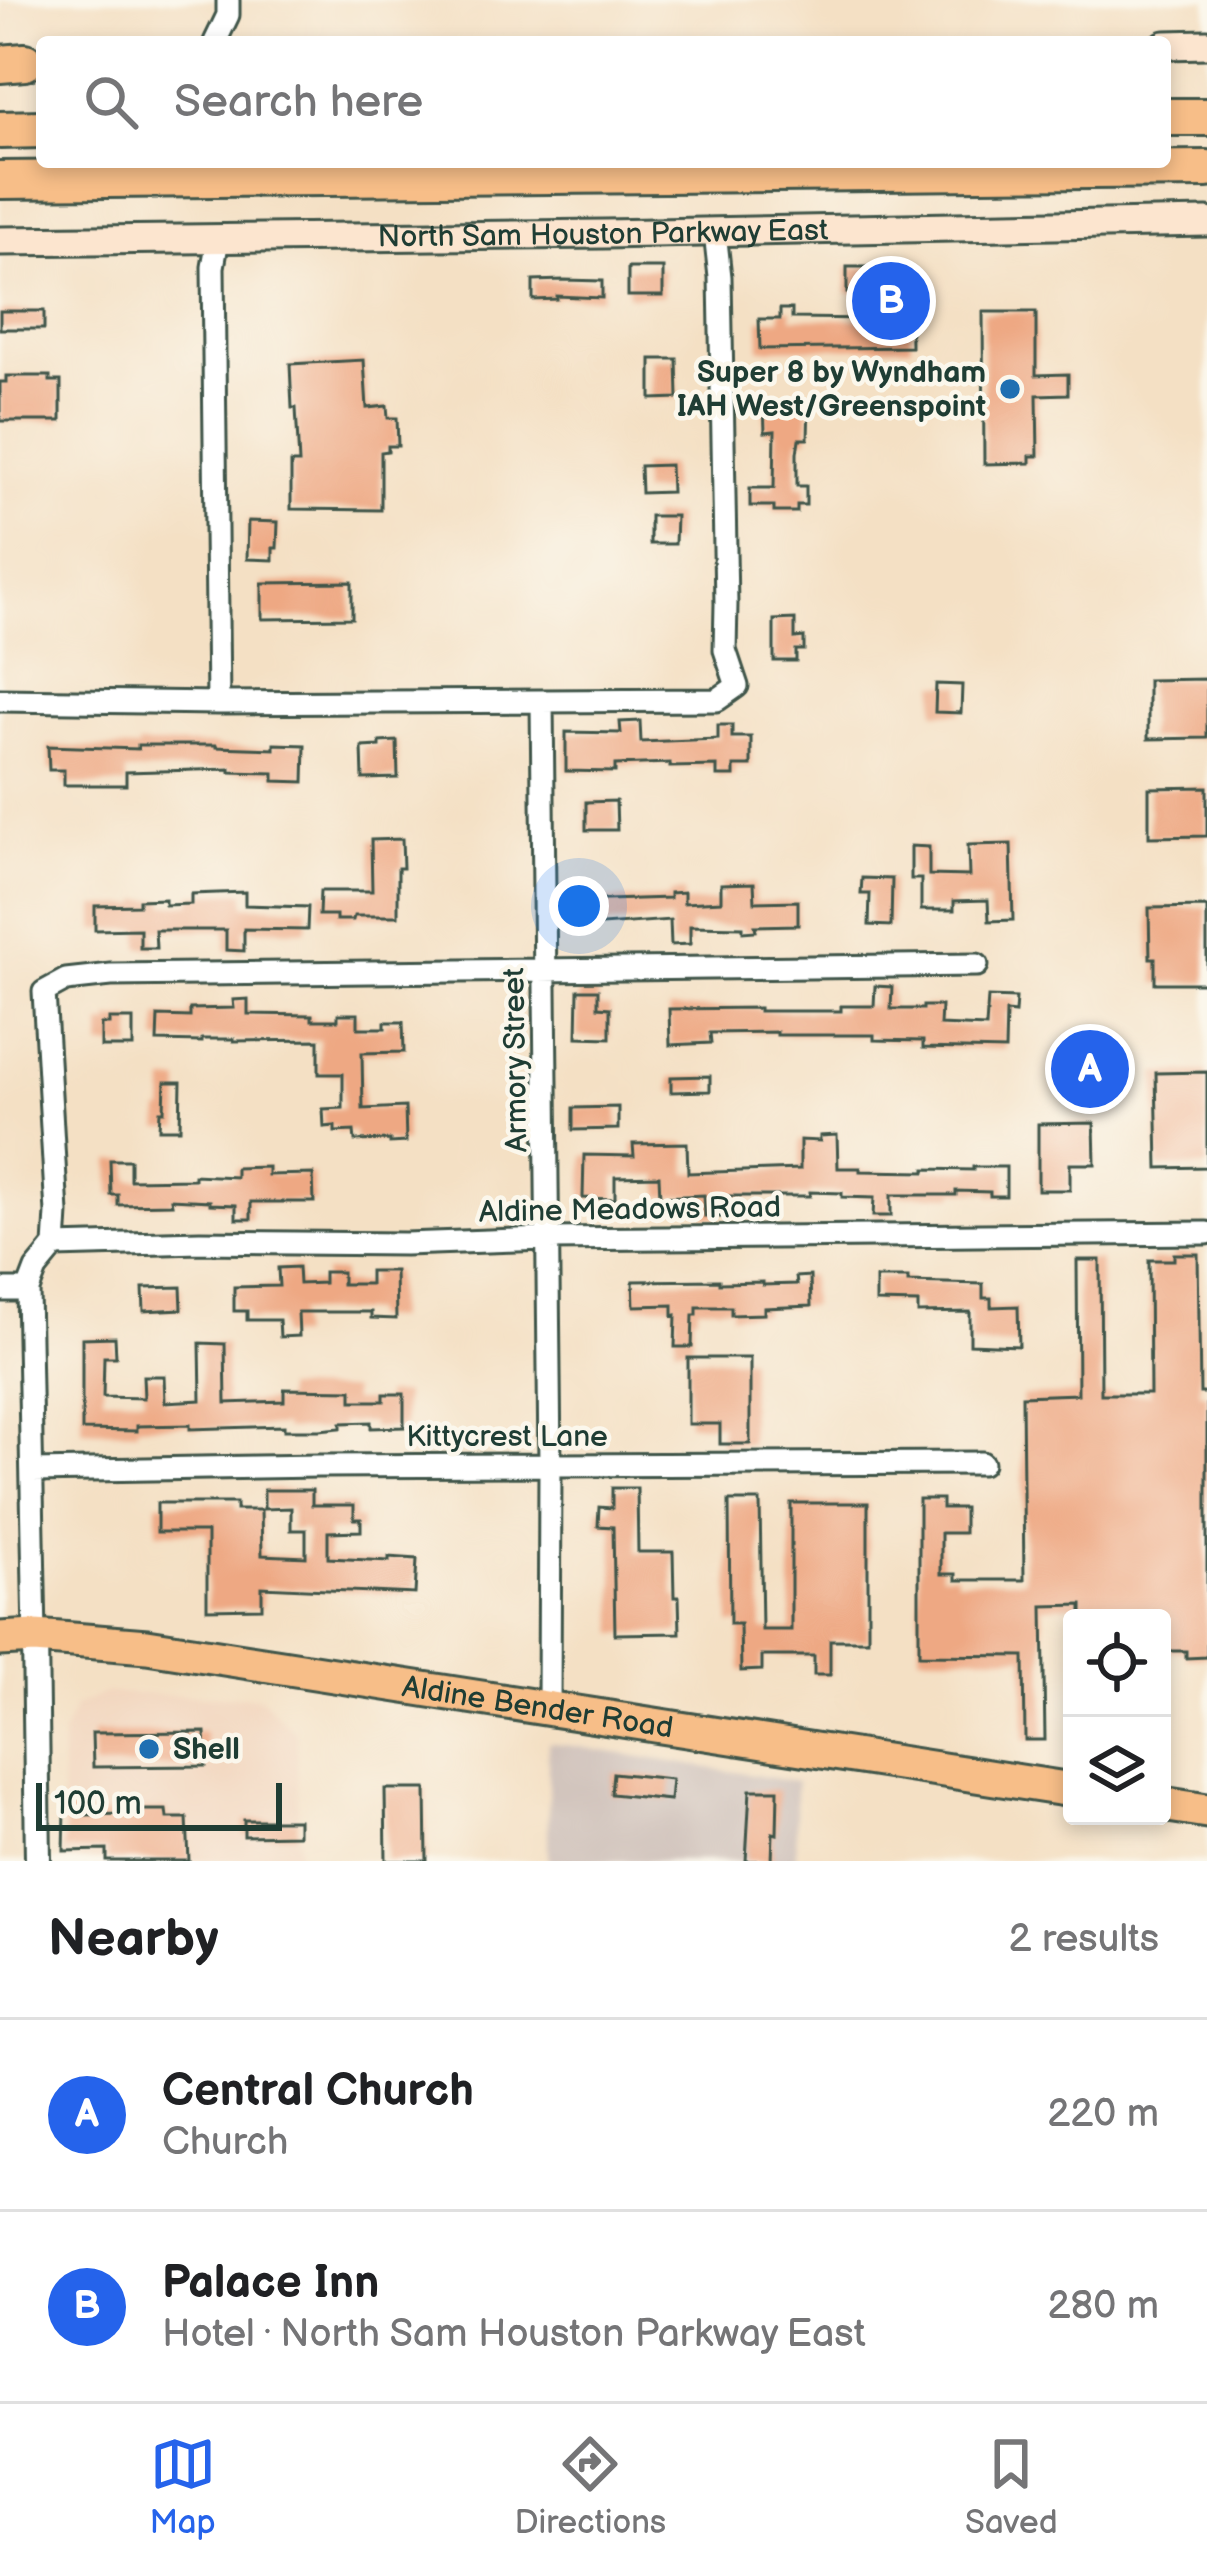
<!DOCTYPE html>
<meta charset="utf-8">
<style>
:root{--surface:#fff;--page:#f6f6f6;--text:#202124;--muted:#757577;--line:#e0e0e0;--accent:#2563eb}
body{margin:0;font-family:"Balsamiq Sans",sans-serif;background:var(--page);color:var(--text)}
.controls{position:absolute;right:36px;bottom:36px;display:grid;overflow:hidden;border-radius:12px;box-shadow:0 6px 18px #0003}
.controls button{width:108px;height:108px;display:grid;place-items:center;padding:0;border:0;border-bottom:3px solid var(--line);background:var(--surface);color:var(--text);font:60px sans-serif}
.scale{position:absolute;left:36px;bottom:30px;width:246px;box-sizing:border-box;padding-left:12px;border:6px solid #1f3d34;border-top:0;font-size:33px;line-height:42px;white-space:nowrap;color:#1f3d34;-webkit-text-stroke:9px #fbf7ec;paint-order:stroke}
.you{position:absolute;left:579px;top:906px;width:42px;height:42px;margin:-30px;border:9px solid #fff;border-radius:50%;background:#1a73e8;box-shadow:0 0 0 18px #1a73e833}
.badge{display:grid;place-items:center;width:78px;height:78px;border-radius:50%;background:var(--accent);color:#fff;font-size:39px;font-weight:700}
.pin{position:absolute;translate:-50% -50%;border:6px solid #fff;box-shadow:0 3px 12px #0006}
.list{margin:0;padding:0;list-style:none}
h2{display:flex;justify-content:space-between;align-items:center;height:156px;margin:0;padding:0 48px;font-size:51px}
h2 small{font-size:39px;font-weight:400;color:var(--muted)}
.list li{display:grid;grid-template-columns:78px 1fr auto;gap:36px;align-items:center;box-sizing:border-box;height:192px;padding:0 48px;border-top:3px solid var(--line)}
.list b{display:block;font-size:45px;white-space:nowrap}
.list p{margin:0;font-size:39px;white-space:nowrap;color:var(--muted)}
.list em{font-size:39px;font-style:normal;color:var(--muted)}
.icon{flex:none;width:66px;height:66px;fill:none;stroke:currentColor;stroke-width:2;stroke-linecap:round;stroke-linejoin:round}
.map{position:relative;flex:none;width:1207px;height:1861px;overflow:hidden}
.search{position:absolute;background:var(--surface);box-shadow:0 6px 18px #0003;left:36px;right:36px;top:36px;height:132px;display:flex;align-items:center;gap:30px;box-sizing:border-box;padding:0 42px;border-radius:12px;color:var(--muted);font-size:45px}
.sheet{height:540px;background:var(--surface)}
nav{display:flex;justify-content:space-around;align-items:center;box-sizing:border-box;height:168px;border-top:3px solid var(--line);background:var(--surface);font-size:33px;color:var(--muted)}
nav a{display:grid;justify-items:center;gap:6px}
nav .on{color:var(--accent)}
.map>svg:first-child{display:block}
.built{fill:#f2d5bd}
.industrial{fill:#cfc1ba}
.building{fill:#eea883}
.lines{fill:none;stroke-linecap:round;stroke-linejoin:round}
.minor-casing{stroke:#3f554a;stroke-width:27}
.tertiary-casing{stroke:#3f554a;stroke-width:30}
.secondary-casing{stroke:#3f554a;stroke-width:33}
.primary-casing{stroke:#3f554a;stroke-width:39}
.motorway-casing{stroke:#3f554a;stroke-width:42}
.minor{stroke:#fff;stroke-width:21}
.tertiary{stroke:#fff;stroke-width:24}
.secondary{stroke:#fce5cf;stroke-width:27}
.primary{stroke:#f7be88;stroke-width:33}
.motorway{stroke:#f7be88;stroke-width:36}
.poi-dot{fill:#1f6fb2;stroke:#fbf7ec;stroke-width:4.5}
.labels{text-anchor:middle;stroke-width:9;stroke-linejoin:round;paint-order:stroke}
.street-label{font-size:30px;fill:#1f3d34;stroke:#fbf7ec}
.poi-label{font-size:30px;font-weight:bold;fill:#1f3d34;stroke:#fbf7ec;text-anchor:end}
</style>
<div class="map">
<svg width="1207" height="1861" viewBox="0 0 1207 1861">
<rect width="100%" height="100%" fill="#fbf7ec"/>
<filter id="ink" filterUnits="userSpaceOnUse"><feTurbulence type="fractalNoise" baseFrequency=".00833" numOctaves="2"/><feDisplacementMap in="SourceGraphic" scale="24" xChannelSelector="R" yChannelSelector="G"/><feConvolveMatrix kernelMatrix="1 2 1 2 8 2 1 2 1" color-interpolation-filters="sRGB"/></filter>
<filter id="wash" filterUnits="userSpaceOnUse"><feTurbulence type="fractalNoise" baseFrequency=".004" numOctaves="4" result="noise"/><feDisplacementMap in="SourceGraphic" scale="48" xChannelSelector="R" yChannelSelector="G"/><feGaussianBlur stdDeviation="2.7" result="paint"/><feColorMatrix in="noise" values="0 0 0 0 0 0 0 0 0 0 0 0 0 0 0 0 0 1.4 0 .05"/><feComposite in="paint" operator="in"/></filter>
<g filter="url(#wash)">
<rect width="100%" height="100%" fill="#f4e0c4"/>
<!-- built -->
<path class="built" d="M 104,1693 L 260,1697 L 297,1734 L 299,1861 L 61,1861 L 62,1735 L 75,1707 Z"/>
<!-- industrial -->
<path class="industrial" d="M 548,1742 L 796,1782 L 796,1861 L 548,1861 Z"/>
<g id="blocks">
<!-- building -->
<path class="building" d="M 847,267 L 910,267 L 911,347 L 760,349 L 759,319 L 780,319 L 780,309 L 792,309 L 792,318 L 873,319 L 872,293 L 847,293 Z
M 628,268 L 663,268 L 663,296 L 628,296 Z
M 564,280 L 602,281 L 602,298 L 557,296 L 557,299 L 533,300 L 533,281 Z
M 0,311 L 44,311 L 44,329 L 0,329 Z
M 983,312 L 1036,312 L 1036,375 L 1068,374 L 1068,394 L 1037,395 L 1038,456 L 1030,456 L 1030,463 L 984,464 Z
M 651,359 L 677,359 L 678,398 L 651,399 Z
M 364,360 L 367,408 L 387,406 L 388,418 L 397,418 L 398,446 L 388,446 L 388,451 L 381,452 L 381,510 L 291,509 L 291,463 L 299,463 L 296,408 L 292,408 L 290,364 Z
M 6,376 L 50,376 L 50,381 L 61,381 L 61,421 L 0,421 L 0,382 L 6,382 Z
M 775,402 L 809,402 L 808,439 L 799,439 L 797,453 L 797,486 L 806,486 L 806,505 L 797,505 L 797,512 L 774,512 L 774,506 L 750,506 L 750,488 L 774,488 L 775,431 L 765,432 L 764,403 Z
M 670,465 L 671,492 L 641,493 L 640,466 Z
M 650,516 L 676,516 L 675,544 L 650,544 Z
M 248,521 L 278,522 L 277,548 L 273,548 L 273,560 L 247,559 Z
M 352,582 L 352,618 L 262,619 L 262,583 Z
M 795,619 L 795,638 L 804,637 L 804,650 L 796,650 L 796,661 L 774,661 L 774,620 Z
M 1207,679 L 1207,738 L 1148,739 L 1148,680 Z
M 936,684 L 962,685 L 961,713 L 935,712 Z
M 640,721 L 641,742 L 718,739 L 718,725 L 732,725 L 732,737 L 751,737 L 751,766 L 734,766 L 734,776 L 717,776 L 717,766 L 670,767 L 670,763 L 615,765 L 615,772 L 566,771 L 566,732 L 621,733 L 620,722 Z
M 397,741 L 398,778 L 363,779 L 362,747 L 380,746 L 380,742 Z
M 274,744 L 305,745 L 304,782 L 274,781 L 274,773 L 230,772 L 230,769 L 126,772 L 126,785 L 64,785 L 64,770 L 49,770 L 48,746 L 138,749 L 138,745 L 216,745 L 216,747 L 274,749 Z
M 1207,787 L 1207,836 L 1149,837 L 1149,788 Z
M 616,801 L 617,830 L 586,830 L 586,802 Z
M 402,839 L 403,868 L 398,868 L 398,916 L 354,916 L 353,920 L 336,920 L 336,915 L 319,915 L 320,891 L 372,891 L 371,840 Z
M 1011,844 L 1013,920 L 989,921 L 988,900 L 954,901 L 954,910 L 921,910 L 921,879 L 911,879 L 911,846 L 929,847 L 929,875 L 969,876 L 968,845 Z
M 862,878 L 892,879 L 891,926 L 869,925 L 870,894 L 861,894 Z
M 754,883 L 755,902 L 798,901 L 798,925 L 755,926 L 756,931 L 743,932 L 743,927 L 690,926 L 690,944 L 671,945 L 670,920 L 575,927 L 575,901 L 670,898 L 670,893 L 684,892 L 684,903 L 721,901 L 721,884 Z
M 245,892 L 245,905 L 308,907 L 307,930 L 244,929 L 244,951 L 226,950 L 226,930 L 155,930 L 156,948 L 140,948 L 140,929 L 95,930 L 95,906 L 139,905 L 139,900 L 165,899 L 165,905 L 191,904 L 191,894 Z
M 1207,907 L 1207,983 L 1155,983 L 1155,958 L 1150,958 L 1149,908 Z
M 875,986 L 892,987 L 891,1009 L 923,1009 L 923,1006 L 941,1006 L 940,1025 L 986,1027 L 988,997 L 1016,998 L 1015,1013 L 1006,1012 L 1005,1050 L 923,1048 L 923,1041 L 874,1040 L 874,1035 L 777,1035 L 777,1032 L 710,1033 L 711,1043 L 670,1045 L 669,1009 L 759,1008 L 759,1011 L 841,1011 L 841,1006 L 874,1006 Z
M 578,990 L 598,990 L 598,1007 L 610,1008 L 610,1038 L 577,1037 Z
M 248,999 L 248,1014 L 312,1015 L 312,1020 L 338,1020 L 338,1014 L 358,1014 L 358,1028 L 385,1028 L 385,1022 L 403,1022 L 404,1052 L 362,1053 L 363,1109 L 405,1107 L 406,1142 L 390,1143 L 390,1140 L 355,1141 L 354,1131 L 335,1132 L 335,1126 L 324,1127 L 323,1109 L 343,1108 L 343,1074 L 319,1074 L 319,1040 L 234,1041 L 234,1039 L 202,1039 L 202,1042 L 157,1041 L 158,1016 L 190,1017 L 190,1009 L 234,1008 L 233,1000 Z
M 109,1019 L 133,1019 L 133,1047 L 101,1047 L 101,1024 L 109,1024 Z
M 1207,1072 L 1207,1167 L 1158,1168 L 1156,1073 Z
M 710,1076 L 710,1091 L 671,1092 L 671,1077 Z
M 165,1082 L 181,1082 L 180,1129 L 159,1129 L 160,1111 L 164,1111 Z
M 618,1107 L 618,1129 L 573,1130 L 573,1108 Z
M 1094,1123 L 1095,1164 L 1070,1164 L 1070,1190 L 1038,1190 L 1038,1124 Z
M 837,1135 L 838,1168 L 860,1168 L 860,1171 L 925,1172 L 925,1169 L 973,1170 L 973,1167 L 1006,1167 L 1006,1196 L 990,1196 L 990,1192 L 956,1191 L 956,1195 L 891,1195 L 891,1216 L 873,1216 L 874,1198 L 842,1197 L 842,1193 L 810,1192 L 810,1196 L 720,1196 L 721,1217 L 705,1217 L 704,1195 L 660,1197 L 659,1176 L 615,1177 L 615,1199 L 583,1198 L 584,1155 L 634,1156 L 633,1144 L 687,1143 L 688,1173 L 800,1169 L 800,1140 L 820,1141 L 820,1136 Z
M 110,1160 L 130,1160 L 130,1180 L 194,1179 L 194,1175 L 236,1177 L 236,1168 L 268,1167 L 268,1175 L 313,1174 L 314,1202 L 251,1202 L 251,1219 L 236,1219 L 236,1205 L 210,1204 L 210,1201 L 171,1199 L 172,1204 L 118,1205 L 118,1195 L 111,1195 Z
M 1174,1254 L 1198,1254 L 1200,1393 L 1207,1393 L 1207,1657 L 1186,1658 L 1186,1651 L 1162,1651 L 1162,1618 L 1082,1618 L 1082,1605 L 1043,1606 L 1045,1740 L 1025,1740 L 1024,1656 L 919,1655 L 919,1499 L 942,1499 L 942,1508 L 964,1508 L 964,1533 L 941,1533 L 941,1574 L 956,1574 L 956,1580 L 1024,1580 L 1022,1396 L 1078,1394 L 1077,1260 L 1100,1260 L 1101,1394 L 1150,1394 L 1149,1260 L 1174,1260 Z
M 298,1267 L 299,1284 L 324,1283 L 324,1272 L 342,1272 L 342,1284 L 370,1284 L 370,1271 L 395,1271 L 396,1319 L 371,1318 L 371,1312 L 298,1312 L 299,1336 L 280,1337 L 279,1320 L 247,1320 L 247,1311 L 234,1311 L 234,1287 L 279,1286 L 278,1268 Z
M 810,1276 L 811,1306 L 764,1308 L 764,1314 L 731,1315 L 731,1307 L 697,1307 L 697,1315 L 693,1315 L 692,1347 L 675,1347 L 676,1315 L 673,1316 L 673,1305 L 634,1306 L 633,1281 L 719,1280 L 719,1283 L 763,1282 L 763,1285 L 797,1284 L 796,1277 Z
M 876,1278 L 908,1278 L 908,1282 L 983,1284 L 983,1298 L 991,1298 L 991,1307 L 1018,1306 L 1019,1346 L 970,1344 L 970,1312 L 918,1313 L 918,1303 L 876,1302 Z
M 181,1287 L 182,1309 L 144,1311 L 143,1288 Z
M 115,1337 L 116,1357 L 104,1357 L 103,1397 L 144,1398 L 143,1376 L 164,1376 L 165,1402 L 201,1400 L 200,1343 L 225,1344 L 226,1403 L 284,1401 L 284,1389 L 352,1390 L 352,1401 L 384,1401 L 384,1394 L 404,1394 L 404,1427 L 371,1428 L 371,1422 L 341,1423 L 341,1428 L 319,1430 L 284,1430 L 284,1426 L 190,1429 L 190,1425 L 137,1426 L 137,1431 L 82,1430 L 82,1338 Z
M 688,1358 L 750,1358 L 750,1444 L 720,1444 L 720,1424 L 688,1424 Z
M 612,1488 L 637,1488 L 638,1552 L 673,1552 L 674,1597 L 679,1597 L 680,1633 L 615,1634 L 613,1527 L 598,1526 L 599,1507 L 612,1508 Z
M 264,1490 L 312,1490 L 312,1505 L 354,1505 L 354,1519 L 361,1519 L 361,1531 L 328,1532 L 328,1558 L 389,1561 L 389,1557 L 417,1559 L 415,1594 L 262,1587 L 262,1608 L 207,1609 L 207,1532 L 157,1532 L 157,1503 L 236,1503 L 236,1510 L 261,1510 L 262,1555 L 306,1557 L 306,1530 L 291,1530 L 291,1508 L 264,1509 Z
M 729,1501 L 760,1501 L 762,1630 L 791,1630 L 791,1503 L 868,1503 L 868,1640 L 830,1640 L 830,1675 L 814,1675 L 814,1656 L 762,1656 L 762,1670 L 741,1671 L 740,1624 L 730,1624 Z
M 205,1732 L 206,1766 L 93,1767 L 92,1733 Z
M 613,1773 L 672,1779 L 670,1800 L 611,1794 Z
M 385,1789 L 426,1789 L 427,1861 L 386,1861 Z
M 750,1790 L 778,1790 L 777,1834 L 773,1833 L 772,1861 L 746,1861 Z
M 65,1810 L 86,1810 L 86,1815 L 124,1814 L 124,1810 L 166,1810 L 167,1818 L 187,1818 L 189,1861 L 107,1861 L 107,1850 L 64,1851 Z
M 244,1820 L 298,1820 L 298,1835 L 244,1836 Z"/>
</g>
</g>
<g filter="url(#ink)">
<use href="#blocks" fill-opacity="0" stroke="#3f554a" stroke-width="3"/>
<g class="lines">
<defs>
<path id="minor" d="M 215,42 L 228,15 L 228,0
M 0,700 L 218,703 L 717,700 L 737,686 L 725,650 L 726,604 L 720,277 L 715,232
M 542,701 L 550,1466 L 549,1707
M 218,703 L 213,267 L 218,239
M 55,1246 L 200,1242 L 405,1244 L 547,1239 L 1207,1233
M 0,1290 L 28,1290
M 33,1471 L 319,1466 L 982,1463
M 35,1637 L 28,1290 L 36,1269 L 55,1246 L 57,1213 L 44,992 L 66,980 L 111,975 L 977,965"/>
<path id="tertiary" d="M 35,1637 L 38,1861"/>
<g id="secondary">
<path d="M 1165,45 L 1207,44"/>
<path id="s1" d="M 0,241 L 604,234 L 1207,222"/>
</g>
<g id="primary">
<path id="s2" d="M 0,1639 L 35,1637 L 147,1646 L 1072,1790"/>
<path d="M 1162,1804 L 1207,1811"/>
</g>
<path id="motorway" d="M 0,64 L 25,62
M 1165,117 L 1207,117
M 0,130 L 42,129
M 0,180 L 1207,169"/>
</defs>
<!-- minor casing -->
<use href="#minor" class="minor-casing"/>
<!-- tertiary casing -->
<use href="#tertiary" class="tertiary-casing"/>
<!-- secondary casing -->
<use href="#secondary" class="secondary-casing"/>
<!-- primary casing -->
<use href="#primary" class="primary-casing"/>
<!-- motorway casing -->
<use href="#motorway" class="motorway-casing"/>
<!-- minor -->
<use href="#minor" class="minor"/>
<!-- tertiary -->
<use href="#tertiary" class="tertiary"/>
<!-- secondary -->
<use href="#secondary" class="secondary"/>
<!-- primary -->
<use href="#primary" class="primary"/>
<!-- motorway -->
<use href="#motorway" class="motorway"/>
</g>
</g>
<!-- markers -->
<g class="poi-dot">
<circle cx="1010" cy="389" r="12"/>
<circle cx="149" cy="1749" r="12"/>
</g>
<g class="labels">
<!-- street labels -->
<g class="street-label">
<text dy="10" stroke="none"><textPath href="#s1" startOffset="603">North Sam Houston Parkway East</textPath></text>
<text transform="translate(515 1060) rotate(-91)" y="10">Armory Street</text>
<text transform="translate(630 1209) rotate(-1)" y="10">Aldine Meadows Road</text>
<text x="507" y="1446">Kittycrest Lane</text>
<text dy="10" stroke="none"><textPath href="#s2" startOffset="543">Aldine Bender Road</textPath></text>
</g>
<!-- poi labels -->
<g class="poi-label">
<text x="986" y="382">Super 8 by Wyndham<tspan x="986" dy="34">IAH West/Greenspoint</tspan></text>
<text x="173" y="1759" text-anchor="start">Shell</text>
</g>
</g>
</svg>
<div class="controls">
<button><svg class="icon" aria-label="locate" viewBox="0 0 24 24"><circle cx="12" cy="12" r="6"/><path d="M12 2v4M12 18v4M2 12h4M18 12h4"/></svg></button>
<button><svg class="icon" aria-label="layers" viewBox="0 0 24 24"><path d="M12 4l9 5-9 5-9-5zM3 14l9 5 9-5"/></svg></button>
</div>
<div class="scale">100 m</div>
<div class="you"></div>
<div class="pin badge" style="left:1090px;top:1069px">A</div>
<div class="pin badge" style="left:891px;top:301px">B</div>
<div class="search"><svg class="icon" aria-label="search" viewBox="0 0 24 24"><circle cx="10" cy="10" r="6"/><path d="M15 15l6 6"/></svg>Search here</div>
</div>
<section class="sheet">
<h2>Nearby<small>2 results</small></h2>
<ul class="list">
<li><span class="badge">A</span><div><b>Central Church</b><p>Church</p></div><em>220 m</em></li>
<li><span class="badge">B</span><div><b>Palace Inn</b><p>Hotel · North Sam Houston Parkway East</p></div><em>280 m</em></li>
</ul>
</section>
<nav>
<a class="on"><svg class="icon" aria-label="map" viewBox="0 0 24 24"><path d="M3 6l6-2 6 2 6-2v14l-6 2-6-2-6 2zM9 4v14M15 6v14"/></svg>Map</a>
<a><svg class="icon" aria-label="directions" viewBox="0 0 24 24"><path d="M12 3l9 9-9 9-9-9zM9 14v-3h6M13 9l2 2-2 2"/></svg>Directions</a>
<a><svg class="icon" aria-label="saved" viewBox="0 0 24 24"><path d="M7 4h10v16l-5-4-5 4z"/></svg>Saved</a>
</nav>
